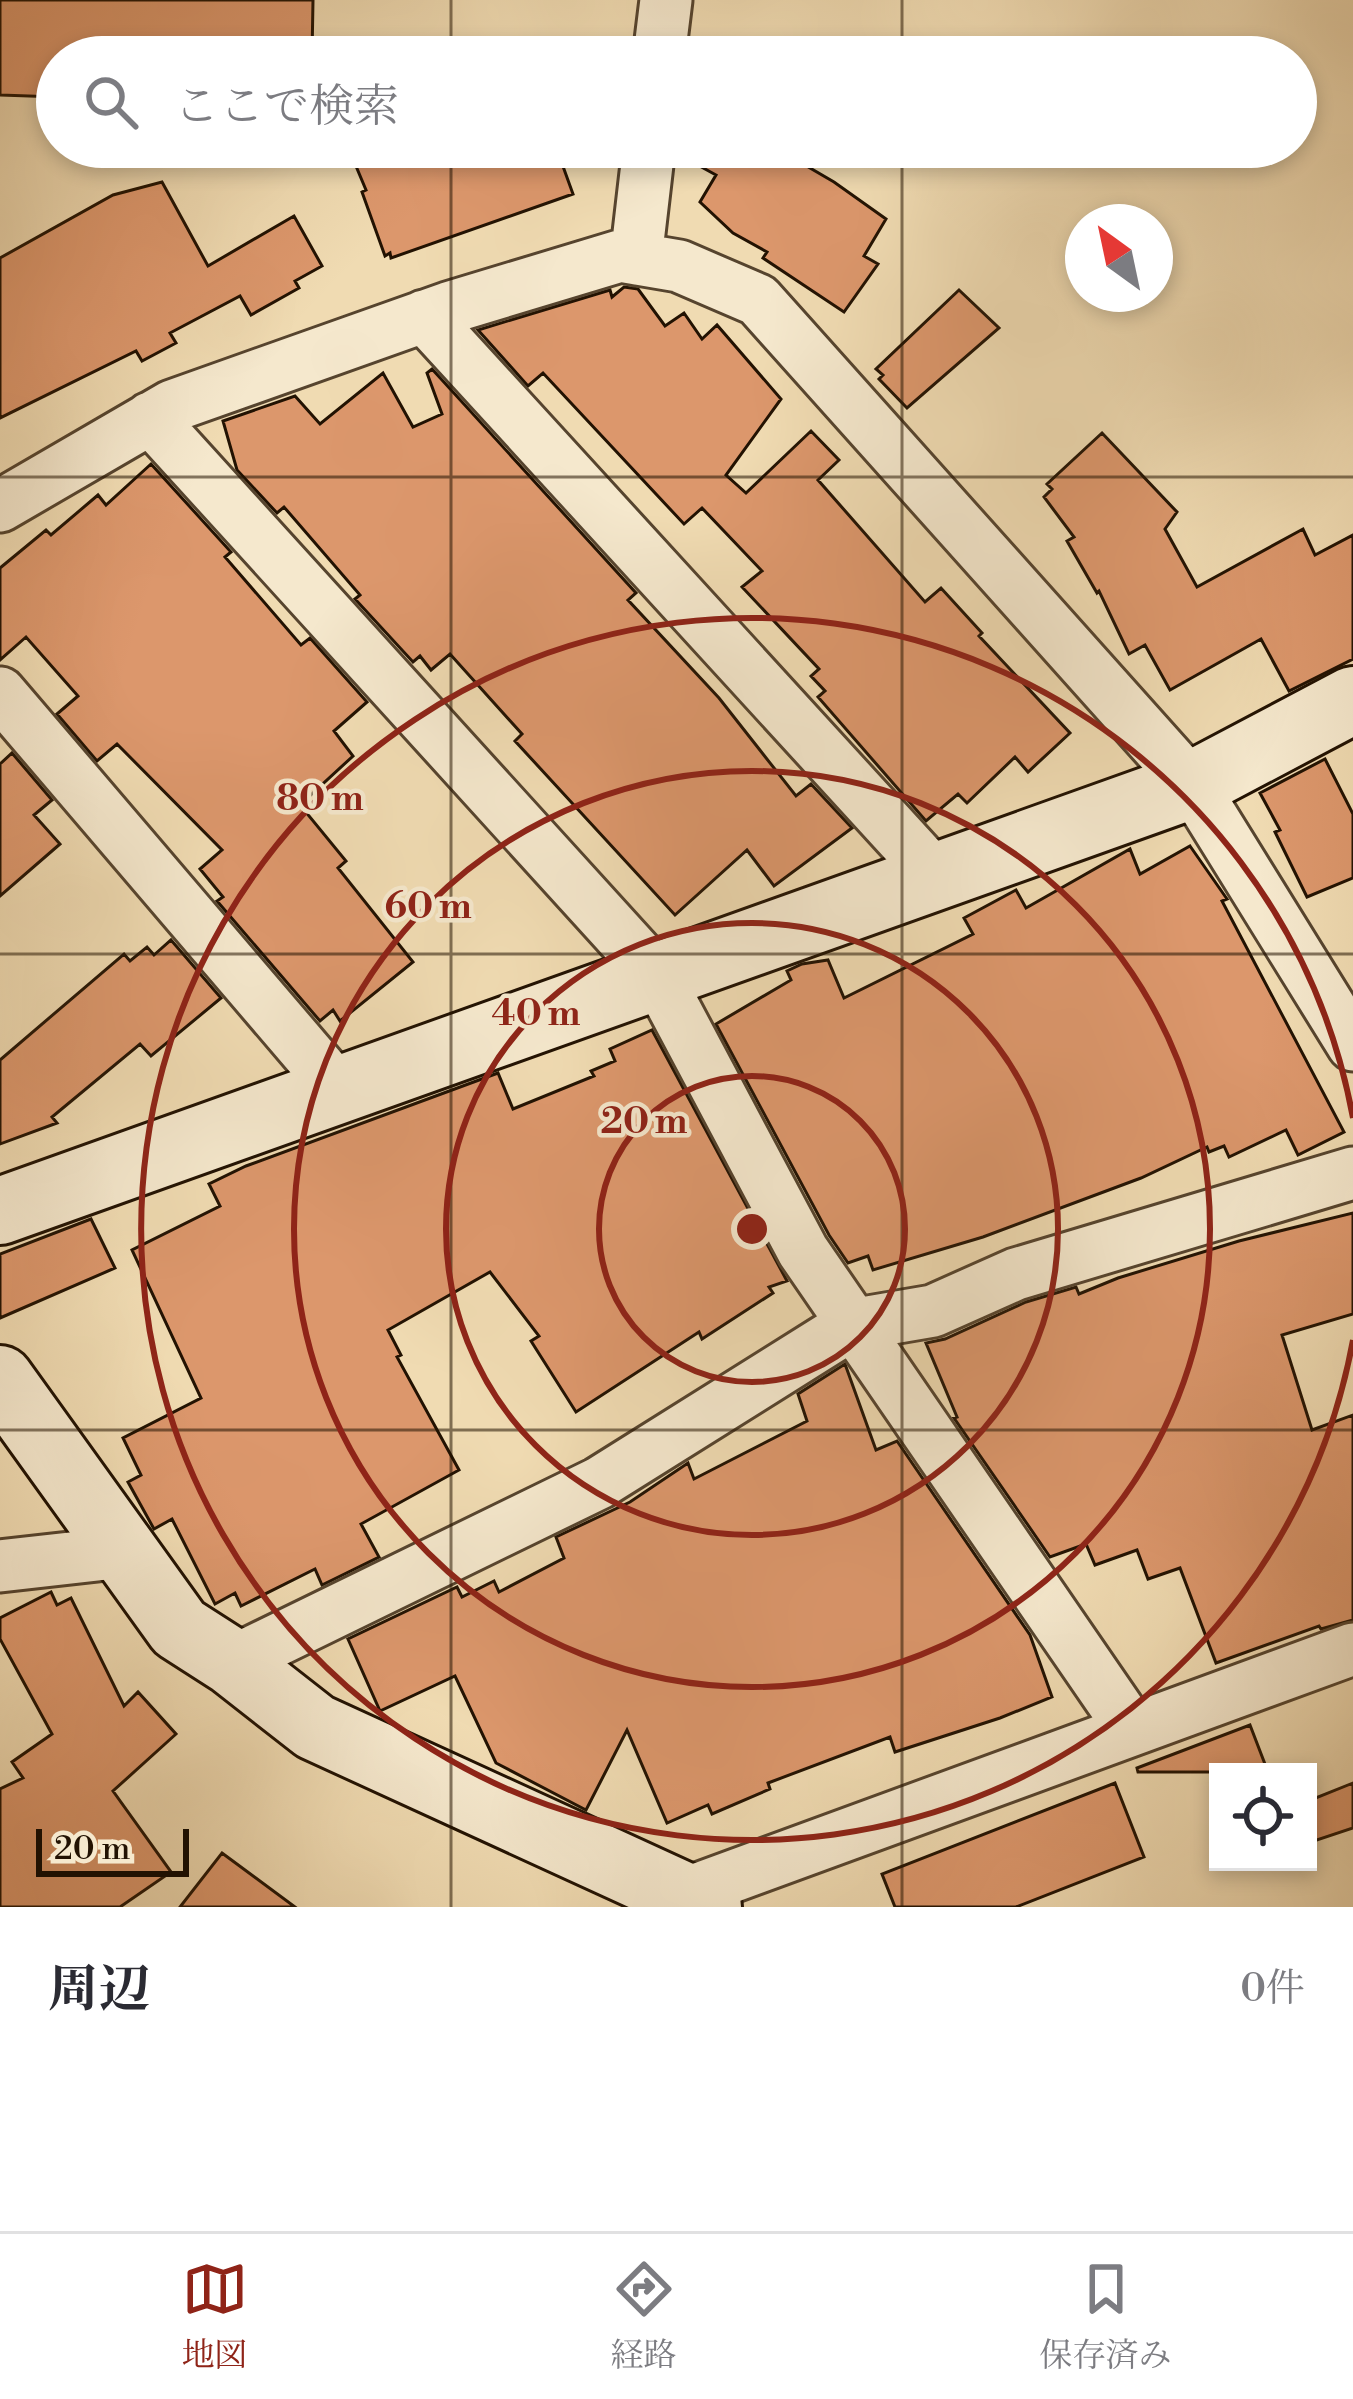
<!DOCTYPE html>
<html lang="ja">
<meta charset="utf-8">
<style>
:root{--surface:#fff;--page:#f2f2f3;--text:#2b2b33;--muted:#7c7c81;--line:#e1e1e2;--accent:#8f2418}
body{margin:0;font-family:"Libre Bodoni","Noto Serif JP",serif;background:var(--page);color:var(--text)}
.controls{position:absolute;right:36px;bottom:36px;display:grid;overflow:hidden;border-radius:0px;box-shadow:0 6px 18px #0003}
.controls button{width:108px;height:108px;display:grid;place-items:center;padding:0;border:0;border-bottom:3px solid var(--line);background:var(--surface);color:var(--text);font:60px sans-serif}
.compass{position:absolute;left:1065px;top:204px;width:108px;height:108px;border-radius:50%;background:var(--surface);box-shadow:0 6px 18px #0003;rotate:327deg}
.scale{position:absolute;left:36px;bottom:30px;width:153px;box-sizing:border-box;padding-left:12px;border:6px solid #221202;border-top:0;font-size:33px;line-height:42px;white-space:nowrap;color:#221202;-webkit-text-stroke:9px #f5e8cd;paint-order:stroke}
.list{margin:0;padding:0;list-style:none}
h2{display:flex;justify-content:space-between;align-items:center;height:156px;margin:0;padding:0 48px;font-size:51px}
h2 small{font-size:39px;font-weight:400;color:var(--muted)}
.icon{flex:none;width:66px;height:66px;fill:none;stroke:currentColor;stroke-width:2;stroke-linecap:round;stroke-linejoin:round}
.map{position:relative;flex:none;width:1353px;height:1907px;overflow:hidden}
.search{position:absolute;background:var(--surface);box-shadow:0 6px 18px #0003;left:36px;right:36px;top:36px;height:132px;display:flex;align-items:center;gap:30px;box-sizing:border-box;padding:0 42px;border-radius:66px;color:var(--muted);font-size:45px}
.sheet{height:324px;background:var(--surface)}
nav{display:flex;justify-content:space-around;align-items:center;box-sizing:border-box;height:168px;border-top:3px solid var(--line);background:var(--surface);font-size:33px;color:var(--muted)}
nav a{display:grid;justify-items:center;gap:6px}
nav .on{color:var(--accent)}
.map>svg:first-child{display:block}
.building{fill:#dc976c;stroke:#221202;stroke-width:3}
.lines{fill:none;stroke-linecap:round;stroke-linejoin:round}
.street-casing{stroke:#56442e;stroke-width:57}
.secondary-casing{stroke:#221202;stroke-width:72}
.street{stroke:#f5e8cd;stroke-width:51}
.secondary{stroke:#f5e8cd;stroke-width:66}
.grid{fill:none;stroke:#221202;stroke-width:3;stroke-opacity:0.55}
.ring{fill:none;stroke:#8f2418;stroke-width:6}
.centre{fill:#8f2418;stroke:#f5e8cd;stroke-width:6}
.ring-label{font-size:36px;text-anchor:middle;font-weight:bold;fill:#8f2418;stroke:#f5e8cd;stroke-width:9;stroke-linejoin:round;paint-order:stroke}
</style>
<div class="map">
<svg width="1353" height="1907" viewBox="0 0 1353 1907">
<rect width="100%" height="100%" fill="#f0dbb2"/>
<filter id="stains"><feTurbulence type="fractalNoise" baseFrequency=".00167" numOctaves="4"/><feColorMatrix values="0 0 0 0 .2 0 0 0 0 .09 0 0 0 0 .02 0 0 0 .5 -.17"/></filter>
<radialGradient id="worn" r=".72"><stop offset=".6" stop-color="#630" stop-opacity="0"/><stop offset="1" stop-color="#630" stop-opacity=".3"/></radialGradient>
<!-- building -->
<path class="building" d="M 0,0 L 313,0 L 312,57 L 57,57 L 57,97 L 0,95 Z
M 348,147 L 556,147 L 573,194 L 391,258 L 390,253 L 385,256 L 362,192 L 366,190 Z
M 678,147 L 774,147 L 834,182 L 886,219 L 864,256 L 878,264 L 844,312 L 763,258 L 767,252 L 733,233 L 700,202 L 716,175 L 678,154 Z
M 162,182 L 208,266 L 294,216 L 322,266 L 295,281 L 299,288 L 251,315 L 240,296 L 170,333 L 176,343 L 142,361 L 136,351 L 0,418 L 0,258 L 113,195 Z
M 624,287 L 638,289 L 665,326 L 684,313 L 702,339 L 717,325 L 781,399 L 726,475 L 746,493 L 811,431 L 839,460 L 818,480 L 925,602 L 941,588 L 982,633 L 979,636 L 1070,733 L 1028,772 L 1015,757 L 967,803 L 958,794 L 926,821 L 818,697 L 825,691 L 811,676 L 819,669 L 742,587 L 762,571 L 702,508 L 684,524 L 543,373 L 528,386 L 478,330 L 610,290 L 612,297 Z
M 959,290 L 999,328 L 907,408 L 879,379 L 883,375 L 876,369 Z
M 432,369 L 636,593 L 628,600 L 719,698 L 796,796 L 811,784 L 852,828 L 774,886 L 747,850 L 675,915 L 515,741 L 522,734 L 450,654 L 431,670 L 420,656 L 413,662 L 355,599 L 360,595 L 284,507 L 277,513 L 237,470 L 223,421 L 295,396 L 320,424 L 383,373 L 413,427 L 442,414 L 427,373 Z
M 1102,433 L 1177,512 L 1165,529 L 1197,587 L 1303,529 L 1315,555 L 1353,535 L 1353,659 L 1289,691 L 1261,639 L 1170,690 L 1145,645 L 1129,654 L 1099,591 L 1097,593 L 1067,541 L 1074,537 L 1044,497 L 1052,489 L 1047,484 Z
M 151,464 L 231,552 L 225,557 L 301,645 L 310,638 L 367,702 L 334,731 L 353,756 L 300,805 L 346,861 L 338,868 L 413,962 L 340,1021 L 333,1010 L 320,1021 L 217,901 L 223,897 L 200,869 L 222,850 L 117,744 L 97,761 L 57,714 L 78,696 L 26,637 L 0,660 L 0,568 L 46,530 L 51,535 L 98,495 L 106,505 Z
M 12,753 L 52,800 L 34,815 L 60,844 L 0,896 L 0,764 Z
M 1325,759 L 1353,814 L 1353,878 L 1307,897 L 1275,832 L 1280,830 L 1260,793 Z
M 1190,846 L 1227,899 L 1222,901 L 1344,1132 L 1298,1155 L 1286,1130 L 1229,1157 L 1224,1146 L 1209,1152 L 1207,1147 L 1141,1178 L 983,1237 L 873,1270 L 868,1256 L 848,1263 L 829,1235 L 716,1024 L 791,980 L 787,971 L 802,964 L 828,960 L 844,998 L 973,934 L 964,918 L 1016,890 L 1026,908 L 1130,849 L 1140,874 Z
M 171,940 L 221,998 L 151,1056 L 140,1044 L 52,1117 L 57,1123 L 0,1144 L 0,1060 L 124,954 L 130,961 L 147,947 L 154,955 Z
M 652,1030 L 787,1281 L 769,1287 L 773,1293 L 702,1339 L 699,1332 L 576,1412 L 531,1341 L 539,1336 L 490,1272 L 388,1330 L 401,1355 L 397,1357 L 459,1470 L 361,1524 L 379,1557 L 322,1585 L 315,1569 L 241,1606 L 235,1593 L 215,1604 L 172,1519 L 154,1529 L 128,1482 L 141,1475 L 123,1438 L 201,1398 L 132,1250 L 220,1206 L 209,1184 L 246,1166 L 498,1073 L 513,1109 L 594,1076 L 591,1071 L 615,1061 L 610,1049 Z
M 1353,1213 L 1353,1314 L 1282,1335 L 1312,1430 L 1353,1415 L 1353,1620 L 1321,1629 L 1319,1626 L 1216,1663 L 1180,1568 L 1148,1579 L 1137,1550 L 1095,1565 L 1086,1544 L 1050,1557 L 954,1418 L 957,1417 L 926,1343 L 945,1339 L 1026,1302 L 1076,1287 L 1079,1294 L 1118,1278 L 1239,1241 Z
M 91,1219 L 115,1268 L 0,1318 L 0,1254 Z
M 845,1364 L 876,1450 L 897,1441 L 1030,1635 L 1052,1697 L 1000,1718 L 895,1752 L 890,1737 L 768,1783 L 770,1789 L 712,1814 L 708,1805 L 667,1823 L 627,1730 L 586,1810 L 496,1763 L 455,1676 L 380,1711 L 348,1639 L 457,1587 L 462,1597 L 494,1581 L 499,1592 L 564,1558 L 556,1537 L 630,1502 L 688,1463 L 694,1479 L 807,1421 L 798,1394 Z
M 51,1592 L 57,1605 L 71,1598 L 124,1706 L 138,1692 L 176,1734 L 113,1791 L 171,1872 L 120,1907 L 0,1907 L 0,1789 L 23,1778 L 12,1762 L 52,1734 L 0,1639 L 0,1618 Z
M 1250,1725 L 1268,1772 L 1138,1772 L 1137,1768 Z
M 1115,1783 L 1144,1857 L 1016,1907 L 895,1907 L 882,1874 Z
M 1353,1783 L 1353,1828 L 1308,1843 L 1308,1801 Z
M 222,1853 L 295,1907 L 180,1907 Z"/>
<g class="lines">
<defs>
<path id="street" d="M 659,57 L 666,0
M 636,259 L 649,147
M 424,316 L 936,876
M 150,418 L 657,976 L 803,1251 L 1132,1730
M 0,506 L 172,406 L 448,308 L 620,256 L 679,266 L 758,300 L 1192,785 L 1353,1045
M 0,693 L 339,1090
M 0,1566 L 124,1552
M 232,1662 L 599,1483 L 851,1325 L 933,1311 L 1016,1274 L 1353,1173
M 682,1895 L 1353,1649"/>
<path id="secondary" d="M 0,1211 L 1192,785 L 1353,700
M 0,1379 L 179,1628 L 232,1662 L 315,1727 L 708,1907"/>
</defs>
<!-- street casing -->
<use href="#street" class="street-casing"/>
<!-- secondary casing -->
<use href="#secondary" class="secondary-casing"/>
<!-- street -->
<use href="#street" class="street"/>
<!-- secondary -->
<use href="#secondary" class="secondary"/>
</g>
<!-- grid -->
<path class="grid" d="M 451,0 L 451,57M 902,0 L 902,57M 451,147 L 451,1907M 902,147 L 902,1907M 0,477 L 1353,477M 0,954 L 1353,954M 0,1430 L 1353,1430"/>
<!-- distance rings -->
<g class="ring">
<circle cx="752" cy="1229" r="153"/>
<circle cx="752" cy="1229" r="306"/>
<circle cx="752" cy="1229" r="458"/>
<path d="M1353 1340A611 611 0 1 1 1353 1118"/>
</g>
<circle cx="752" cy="1229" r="18" class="centre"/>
<g class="ring-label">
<text x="320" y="810">80 m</text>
<text x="428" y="918">60 m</text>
<text x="536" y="1025">40 m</text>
<text x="644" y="1133">20 m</text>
</g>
<rect width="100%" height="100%" filter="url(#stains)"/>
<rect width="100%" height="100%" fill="url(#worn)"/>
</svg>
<div class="controls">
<button><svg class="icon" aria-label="locate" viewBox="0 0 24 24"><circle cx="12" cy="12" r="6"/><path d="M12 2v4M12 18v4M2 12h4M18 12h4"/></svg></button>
</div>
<svg class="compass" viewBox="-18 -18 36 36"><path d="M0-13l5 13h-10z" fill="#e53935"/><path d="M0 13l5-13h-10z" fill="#7c7c81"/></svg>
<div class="scale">20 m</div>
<div class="search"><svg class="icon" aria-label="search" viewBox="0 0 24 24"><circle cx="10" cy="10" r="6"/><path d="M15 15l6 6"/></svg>ここで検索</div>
</div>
<section class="sheet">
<h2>周辺<small>0件</small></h2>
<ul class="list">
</ul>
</section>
<nav>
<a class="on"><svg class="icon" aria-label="map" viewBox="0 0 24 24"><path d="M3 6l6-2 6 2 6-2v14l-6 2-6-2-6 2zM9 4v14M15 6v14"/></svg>地図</a>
<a><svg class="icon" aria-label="directions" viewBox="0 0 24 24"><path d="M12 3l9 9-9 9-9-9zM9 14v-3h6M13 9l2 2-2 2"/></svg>経路</a>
<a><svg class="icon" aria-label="saved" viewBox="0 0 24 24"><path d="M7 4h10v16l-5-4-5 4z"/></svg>保存済み</a>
</nav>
